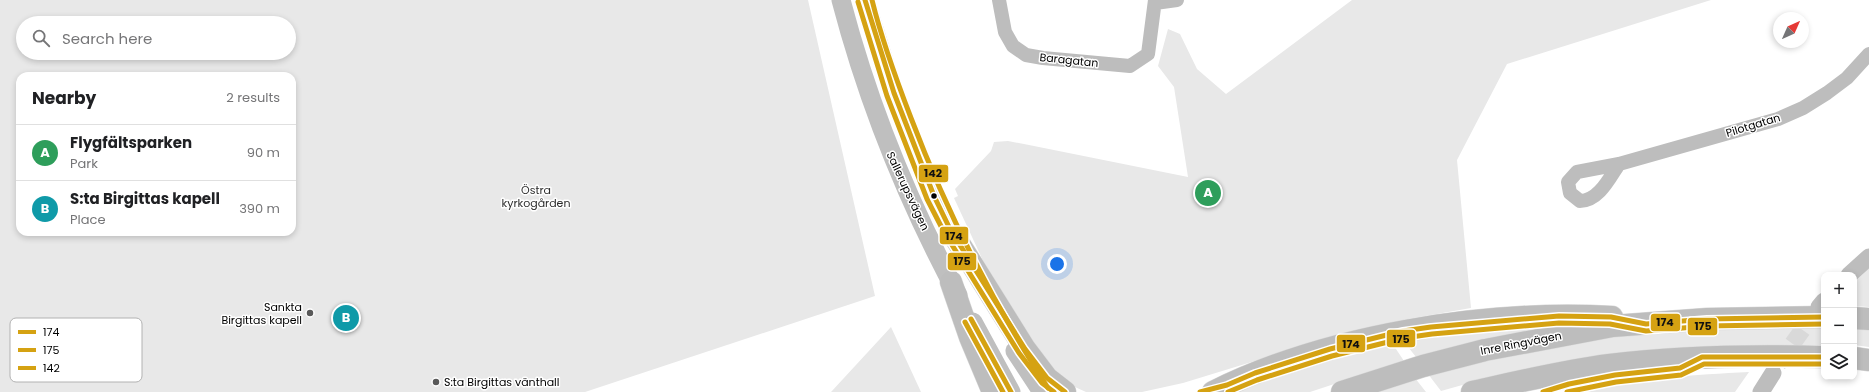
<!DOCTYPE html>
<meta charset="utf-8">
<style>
:root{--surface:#fff;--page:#f2f2f2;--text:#202124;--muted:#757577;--line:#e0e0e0;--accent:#595959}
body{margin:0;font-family:Poppins,sans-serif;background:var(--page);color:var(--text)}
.controls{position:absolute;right:12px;bottom:12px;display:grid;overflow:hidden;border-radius:8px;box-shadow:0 2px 6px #0003}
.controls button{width:36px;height:36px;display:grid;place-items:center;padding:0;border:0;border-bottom:1px solid var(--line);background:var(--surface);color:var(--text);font:20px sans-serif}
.compass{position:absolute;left:1773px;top:12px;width:36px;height:36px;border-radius:50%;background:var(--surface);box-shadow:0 2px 6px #0003;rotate:45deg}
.you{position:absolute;left:1057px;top:264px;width:14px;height:14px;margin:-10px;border:3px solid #fff;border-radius:50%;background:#1a73e8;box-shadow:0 0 0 6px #1a73e833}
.badge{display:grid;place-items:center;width:26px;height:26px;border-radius:50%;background:var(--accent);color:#fff;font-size:13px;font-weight:700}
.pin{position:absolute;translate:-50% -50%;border:2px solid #fff;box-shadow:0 1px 4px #0006}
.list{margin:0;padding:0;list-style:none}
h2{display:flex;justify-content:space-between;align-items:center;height:52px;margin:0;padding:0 16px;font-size:17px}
h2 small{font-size:13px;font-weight:400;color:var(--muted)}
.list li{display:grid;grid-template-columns:26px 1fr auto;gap:12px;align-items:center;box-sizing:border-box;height:56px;padding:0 16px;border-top:1px solid var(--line)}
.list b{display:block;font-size:15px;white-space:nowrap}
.list p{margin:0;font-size:13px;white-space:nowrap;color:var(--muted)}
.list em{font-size:13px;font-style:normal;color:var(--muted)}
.icon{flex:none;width:22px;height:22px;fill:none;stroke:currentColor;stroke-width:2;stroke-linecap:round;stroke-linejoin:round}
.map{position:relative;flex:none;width:1869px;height:392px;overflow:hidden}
.search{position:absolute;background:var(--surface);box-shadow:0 2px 6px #0003;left:16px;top:16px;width:280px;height:44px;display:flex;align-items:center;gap:10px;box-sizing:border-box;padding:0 14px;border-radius:22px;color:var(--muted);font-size:15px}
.panel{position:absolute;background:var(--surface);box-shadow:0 2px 6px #0003;left:16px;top:72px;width:280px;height:164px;border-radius:12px}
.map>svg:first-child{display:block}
.green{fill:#e8e8e8;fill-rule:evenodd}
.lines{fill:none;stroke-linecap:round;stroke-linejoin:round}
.tertiary-tunnel{stroke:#d9d9d9;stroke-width:17;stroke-dasharray:17 8;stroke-linecap:butt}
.motorway-casing{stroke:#dbdbdb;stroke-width:23}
.minor{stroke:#bdbdbd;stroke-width:14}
.tertiary{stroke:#bdbdbd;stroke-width:17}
.secondary{stroke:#bfbfbf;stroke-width:19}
.motorway{stroke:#bdbdbd;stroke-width:22}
.bus-1-casing{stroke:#fff;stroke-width:8}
.bus-2-casing{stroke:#fff;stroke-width:8}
.bus-3-casing{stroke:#fff;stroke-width:8}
.bus-1{stroke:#d5a212;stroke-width:5}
.bus-2{stroke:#d5a212;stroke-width:5}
.bus-3{stroke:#d5a212;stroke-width:5}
.bus-dot{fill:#000;stroke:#fff;stroke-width:1.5}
.poi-dot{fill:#595959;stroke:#fff;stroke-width:1.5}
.labels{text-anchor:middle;stroke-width:3;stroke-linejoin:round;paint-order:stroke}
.street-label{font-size:11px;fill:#000;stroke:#fff}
.park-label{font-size:11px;fill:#2c2c2c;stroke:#fff}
.poi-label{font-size:11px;fill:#000;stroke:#fff;text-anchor:end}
.key{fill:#fff;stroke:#b2b2b2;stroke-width:1}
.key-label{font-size:11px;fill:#000}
.line-badge{stroke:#fff;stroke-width:1.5}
.pale-badge-label{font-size:11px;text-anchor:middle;font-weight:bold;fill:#111}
</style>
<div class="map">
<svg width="1869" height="392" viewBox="0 0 1869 392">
<rect width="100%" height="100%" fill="#fff"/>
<!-- green -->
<path class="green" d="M 0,0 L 808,0 L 875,296 L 585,392 L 0,392 ZM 23,23 L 289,23 L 289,53 L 23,53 ZM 20,76 L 292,76 L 292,232 L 20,232 Z
M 1352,0 L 1711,0 L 1507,64 L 1457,160 L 1471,308 L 1408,319 L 1350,332 L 1183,383 L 1142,392 L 1086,392 L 1075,387 L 1057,375 L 1038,355 L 985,265 L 954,198 L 958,196 L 955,189 L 991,151 L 994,142 L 1008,141 L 1024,144 L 1188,177 L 1174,87 L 1158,66 L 1168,29 L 1180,34 L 1197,69 L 1226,94 Z
M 1869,268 L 1869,307 L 1854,306 L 1854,281 Z
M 1824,325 L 1824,345 L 1694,347 L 1622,354 L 1473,382 L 1441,391 L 1428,374 L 1463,364 L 1624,333 Z
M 1854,326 L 1869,328 L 1869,347 L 1854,345 Z
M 891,327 L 921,392 L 831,392 Z
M 1551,327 L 1483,339 L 1416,357 L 1401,338 L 1428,333 Z
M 1388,341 L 1394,346 L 1404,361 L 1310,392 L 1230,392 L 1245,385 Z
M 1749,372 L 1735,392 L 1587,392 C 1639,377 1695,375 1749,372 Z
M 1415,378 L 1426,392 L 1372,392 Z"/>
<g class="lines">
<!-- tertiary-tunnel -->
<path class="tertiary-tunnel" d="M 1778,364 L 1816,311"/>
<defs>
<path id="motorway" d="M 950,229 L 1025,349 L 1047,378 L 1065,392
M 951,282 L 970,337 L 993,392
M 1854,318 L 1869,319
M 1854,358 L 1869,360
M 1213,392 C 1327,335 1485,310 1612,317
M 1342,392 L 1423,366 L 1485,350 L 1613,326 L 1707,319 L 1824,317
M 1472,392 C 1517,382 1563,371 1609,365 C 1680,356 1752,355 1824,357"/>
</defs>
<!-- motorway casing -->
<use href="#motorway" class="motorway-casing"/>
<!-- minor -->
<path class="minor" d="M 999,0 L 1005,32 L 1013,46 L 1026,55 L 1043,58 L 1130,66 L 1148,54 L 1155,0
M 1155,3 L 1177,0
M 1619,164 C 1610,177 1599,201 1580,201 L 1570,193 L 1568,182 L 1577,172 L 1619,164 L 1778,119 L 1803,108 L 1827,93 L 1847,78 L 1869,54"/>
<!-- tertiary -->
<path class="tertiary" d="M 1849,275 L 1869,257
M 1819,307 L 1824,301
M 1761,392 L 1773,373"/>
<!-- secondary -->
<path class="secondary" d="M 841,0 C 868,103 908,202 958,295
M 865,0 L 894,93 L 934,196 L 957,241
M 973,322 L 1011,392
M 1015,351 L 1042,392"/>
<!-- motorway -->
<use href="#motorway" class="motorway"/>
<defs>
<path id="bus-1" d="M 865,0 L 894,93 L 934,196 L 950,229 L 1025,349 L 1047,378 L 1065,392
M 971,319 L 1011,392
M 1200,392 L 1227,385 L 1255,373 L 1330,349 L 1403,331 L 1431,327 L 1559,316 L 1611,317 L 1646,324 L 1707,319 L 1824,317
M 1543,392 L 1569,384 L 1615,375 L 1680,368 L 1702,357 L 1824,357"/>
<path id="bus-2" d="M 858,2 L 887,96 L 927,199 L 944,232 L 1019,353 L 1042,383 L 1054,392
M 965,322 L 1003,392
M 1228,392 L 1257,380 L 1332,356 L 1404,338 L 1432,334 L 1559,323 L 1610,324 L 1646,331 L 1707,326 L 1824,324
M 1567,392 L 1616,382 L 1681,375 L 1704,364 L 1824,364"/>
<path id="bus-3" d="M 872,0 C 882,41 896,79 911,118 C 947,213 993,303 1048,388"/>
</defs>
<!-- bus-1 casing -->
<use href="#bus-1" class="bus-1-casing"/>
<!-- bus-2 casing -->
<use href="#bus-2" class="bus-2-casing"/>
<!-- bus-3 casing -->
<use href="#bus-3" class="bus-3-casing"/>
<!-- bus-1 -->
<use href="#bus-1" class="bus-1"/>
<!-- bus-2 -->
<use href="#bus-2" class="bus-2"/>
<!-- bus-3 -->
<use href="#bus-3" class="bus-3"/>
</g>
<!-- markers -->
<circle class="bus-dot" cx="934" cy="196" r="3.5"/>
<g class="poi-dot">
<circle cx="310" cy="313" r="4"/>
<circle cx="436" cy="382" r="4"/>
</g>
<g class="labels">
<!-- street labels -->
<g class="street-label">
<text transform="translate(1069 60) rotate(6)" y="4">Baragatan</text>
<text transform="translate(1753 125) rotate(-17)" y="4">Pilotgatan</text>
<text transform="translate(908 191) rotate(65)" y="4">Sallerupsvägen</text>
<text transform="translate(1521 343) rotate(-11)" y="4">Inre Ringvägen</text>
</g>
<!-- park labels -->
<g class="park-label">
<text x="536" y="194">Östra<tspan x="536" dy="13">kyrkogården</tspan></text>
</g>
<!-- poi labels -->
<g class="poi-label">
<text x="302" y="311">Sankta<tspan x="302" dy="13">Birgittas kapell</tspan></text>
<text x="444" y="386" text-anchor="start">S:ta Birgittas vänthall</text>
</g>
</g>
<!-- legend -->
<rect x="10" y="318" width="132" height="64" rx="6" class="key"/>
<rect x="18" y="330" width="18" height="4" fill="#d5a212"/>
<rect x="18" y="348" width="18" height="4" fill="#d5a212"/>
<rect x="18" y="366" width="18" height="4" fill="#d5a212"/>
<g class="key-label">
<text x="43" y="336">174</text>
<text x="43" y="354">175</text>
<text x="43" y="372">142</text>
</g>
<g class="line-badge">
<rect x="918" y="164" width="31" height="19" rx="4" fill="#d5a212"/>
<rect x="939" y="226" width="30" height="19" rx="4" fill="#d5a212"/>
<rect x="947" y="252" width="30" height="19" rx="4" fill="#d5a212"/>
<rect x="1650" y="313" width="31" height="19" rx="4" fill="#d5a212"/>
<rect x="1687" y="317" width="31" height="19" rx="4" fill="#d5a212"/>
<rect x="1386" y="329" width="30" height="19" rx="4" fill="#d5a212"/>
<rect x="1336" y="334" width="30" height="19" rx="4" fill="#d5a212"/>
</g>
<g class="pale-badge-label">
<text x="933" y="177">142</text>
<text x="954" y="240">174</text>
<text x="962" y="265">175</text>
<text x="1665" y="326">174</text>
<text x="1703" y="330">175</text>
<text x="1401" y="343">175</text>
<text x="1351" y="348">174</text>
</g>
</svg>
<div class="controls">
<button>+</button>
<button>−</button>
<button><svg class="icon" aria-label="layers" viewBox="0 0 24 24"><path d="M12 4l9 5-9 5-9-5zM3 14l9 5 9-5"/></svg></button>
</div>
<svg class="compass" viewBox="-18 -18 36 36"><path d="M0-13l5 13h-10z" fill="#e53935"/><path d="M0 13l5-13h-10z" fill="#757577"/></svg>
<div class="you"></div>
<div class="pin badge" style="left:1208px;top:193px;background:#2e9e5b">A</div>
<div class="pin badge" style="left:346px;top:318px;background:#0f9aa8">B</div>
<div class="search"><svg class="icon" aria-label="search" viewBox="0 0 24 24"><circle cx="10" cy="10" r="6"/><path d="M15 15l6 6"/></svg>Search here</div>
<section class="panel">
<h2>Nearby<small>2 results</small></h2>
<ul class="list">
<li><span class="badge" style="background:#2e9e5b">A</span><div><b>Flygfältsparken</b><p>Park</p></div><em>90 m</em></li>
<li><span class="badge" style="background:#0f9aa8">B</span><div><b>S:ta Birgittas kapell</b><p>Place</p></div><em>390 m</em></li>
</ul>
</section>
</div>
